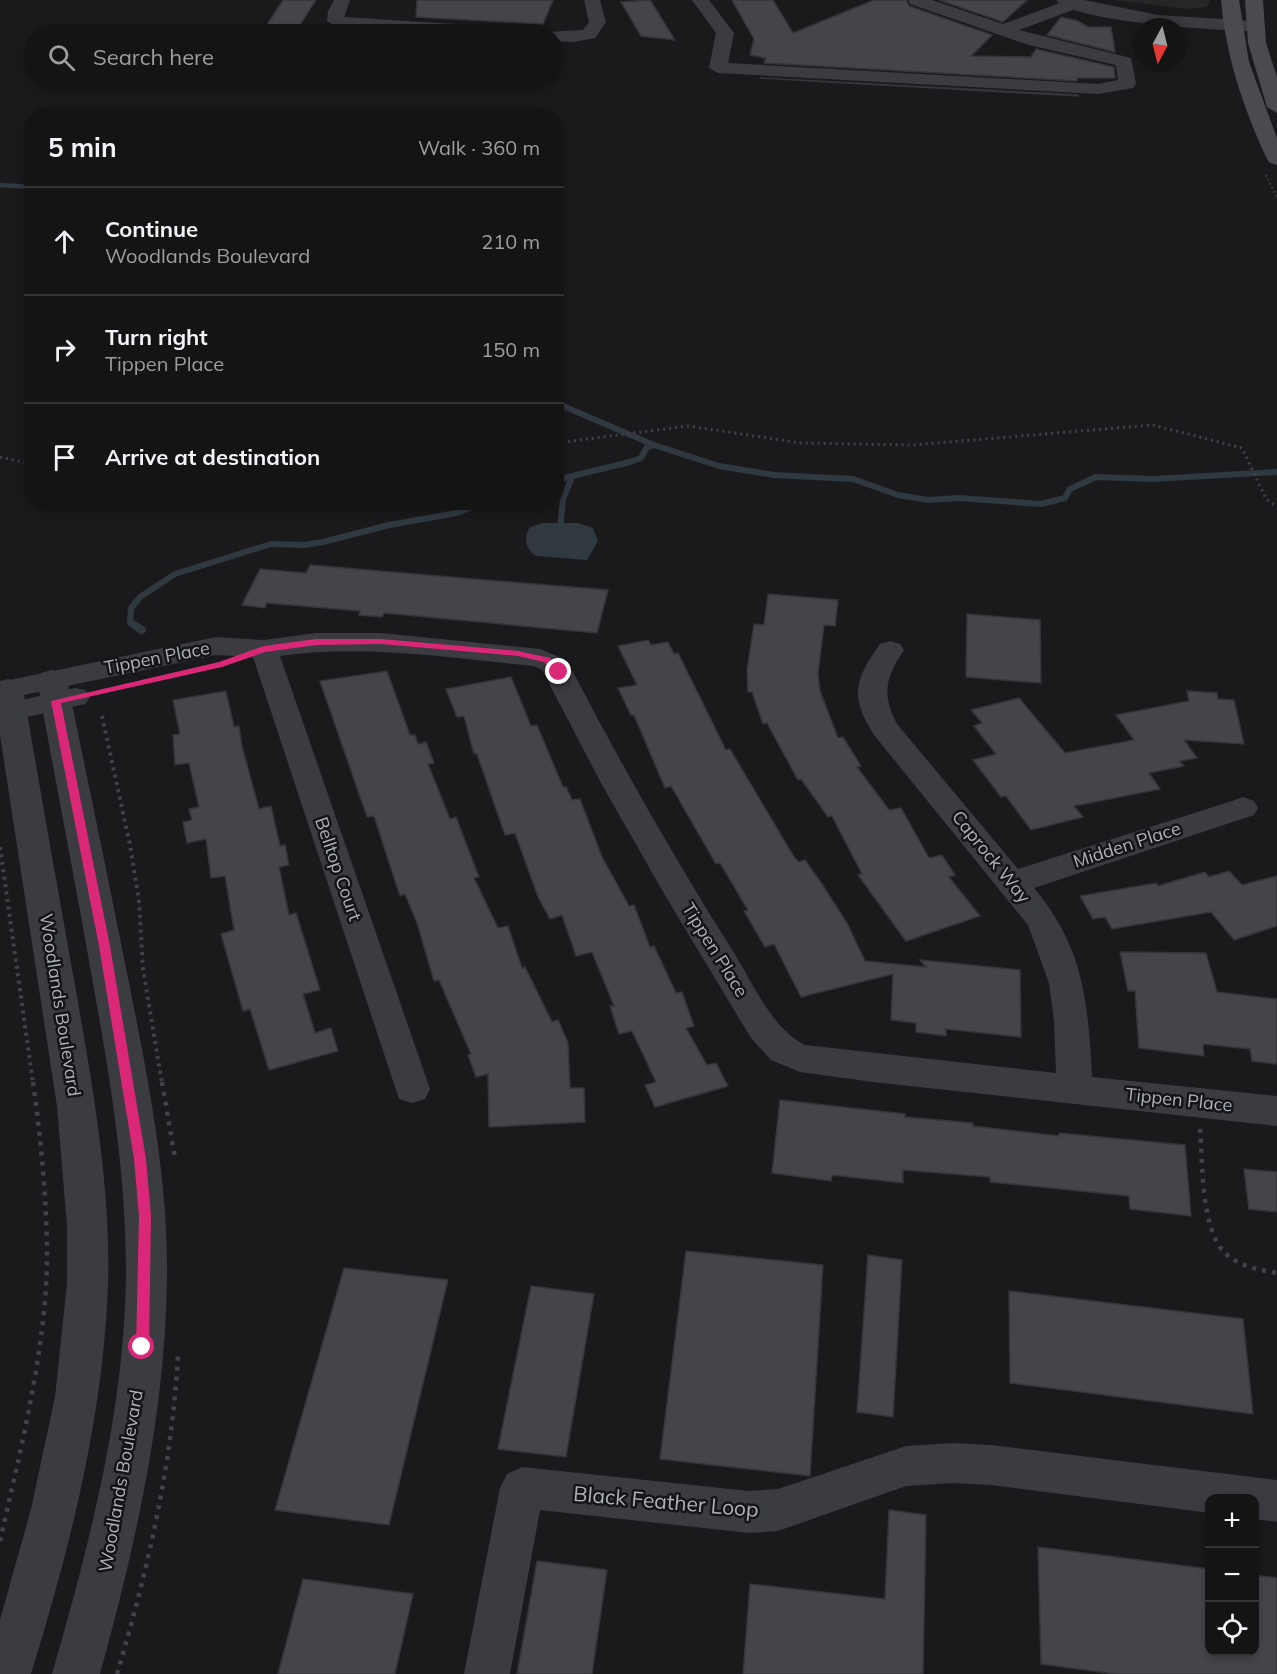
<!DOCTYPE html>
<meta charset="utf-8">
<style>
:root{--surface:#141415;--page:#212122;--text:#f1f3f6;--muted:#9d9ea0;--line:#333334}
body{margin:0;font-family:Mulish,sans-serif;background:var(--page);color:var(--text)}
.controls{position:absolute;right:18px;bottom:18px;display:grid;overflow:hidden;border-radius:12px;box-shadow:0 3px 9px #0003}
.controls button{width:54px;height:54px;display:grid;place-items:center;padding:0;border:0;border-bottom:2px solid var(--line);background:var(--surface);color:var(--text);font:30px sans-serif}
.compass{position:absolute;left:1133px;top:18px;width:54px;height:54px;border-radius:50%;background:var(--surface);box-shadow:0 3px 9px #0003;rotate:187deg}
.stop{position:absolute;width:18px;height:18px;margin:-14px;border:4px solid #db2777;border-radius:50%;background:#fff}
.stop.end{background:#db2777;border-color:#fff;box-shadow:0 2px 6px #0008}
.list{margin:0;padding:0;list-style:none}
h2{display:flex;justify-content:space-between;align-items:center;height:78px;margin:0;padding:0 24px;font-size:26px}
h2 small{font-size:20px;font-weight:400;color:var(--muted)}
.list li{display:grid;grid-template-columns:39px 1fr auto;gap:18px;align-items:center;box-sizing:border-box;height:108px;padding:0 24px;border-top:2px solid var(--line)}
.list b{display:block;font-size:22px;white-space:nowrap}
.list p{margin:0;font-size:20px;white-space:nowrap;color:var(--muted)}
.list em{font-size:20px;font-style:normal;color:var(--muted)}
.icon{flex:none;width:33px;height:33px;fill:none;stroke:currentColor;stroke-width:2;stroke-linecap:round;stroke-linejoin:round}
.map{position:relative;flex:none;width:1277px;height:1674px;overflow:hidden}
.search{position:absolute;background:var(--surface);box-shadow:0 3px 9px #0003;left:24px;top:24px;width:540px;height:66px;display:flex;align-items:center;gap:15px;box-sizing:border-box;padding:0 21px;border-radius:33px;color:var(--muted);font-size:22px}
.panel{position:absolute;background:var(--surface);box-shadow:0 3px 9px #0003;left:24px;top:108px;width:540px;height:402px;border-radius:24px}
.map>svg:first-child{display:block}
.built{fill:#262629}
.water{fill:#303840}
.lines{fill:none;stroke-linecap:round;stroke-linejoin:round}
.stream-far2{stroke:#303840;stroke-width:4.5}
.stream-far1{stroke:#303840;stroke-width:6}
.stream{stroke:#303840;stroke-width:8}
.building{fill:#444549;stroke:#353438;stroke-width:1.5}
.path-far3{stroke:#414348;stroke-width:2;stroke-dasharray:1.5 3;stroke-linecap:butt}
.path-far2{stroke:#414348;stroke-width:3;stroke-dasharray:2 4;stroke-linecap:butt}
.path-far1{stroke:#414348;stroke-width:4;stroke-dasharray:3 4.5;stroke-linecap:butt}
.path{stroke:#414348;stroke-width:4.5;stroke-dasharray:4 6;stroke-linecap:butt}
.minor{fill:#3b3c41;fill-rule:evenodd}
.tertiary{fill:#3b3c41;fill-rule:evenodd}
.secondary{fill:#494b51;fill-rule:evenodd}
.route{fill:#db2777}
.labels{text-anchor:middle;stroke-width:5;stroke-linejoin:round;paint-order:stroke}
.street-label{font-size:18px;fill:#adb1bb;stroke:#151517}
.near-street-label{font-size:21px;fill:#adb1bb;stroke:#151517}
</style>
<div class="map">
<svg width="1277" height="1674" viewBox="0 0 1277 1674">
<rect width="100%" height="100%" fill="#1a1a1c"/>
<!-- built -->
<path class="built" d="M 1113,0 L 1210,0 L 1207,7 L 1189,9 Z"/>
<!-- water -->
<path class="water" d="M 543,523 L 578,523 L 593,528 L 598,541 L 587,560 L 536,556 C 525,549 523,537 530,527 Z"/>
<g class="lines">
<!-- stream-far2 -->
<path class="stream-far2" d="M 0,185 L 32,187"/>
<!-- stream-far1 -->
<path class="stream-far1" d="M 556,403 L 654,445
M 556,480 L 630,462 L 641,458 L 647,447 L 654,445 L 719,466 L 774,475 L 853,479 L 898,495 L 928,500 L 959,498 L 1041,504 L 1065,498 L 1070,489 L 1096,477 L 1153,479 L 1277,472
M 560,531 L 563,499 L 572,477
M 136,627 L 130,623 L 131,608 L 140,597 L 175,574 L 271,544 L 304,545 L 323,542 L 389,525 L 457,513 L 484,502"/>
<!-- stream -->
<path class="stream" d="M 134,625 L 142,630"/>
</g>
<!-- building -->
<path class="building" d="M 283,0 L 316,0 L 294,34 L 261,34 Z
M 417,0 L 553,0 L 543,24 L 416,17 Z
M 650,0 L 675,40 L 641,36 L 621,2 Z
M 732,0 L 773,0 L 793,33 L 874,0 L 906,0 L 909,6 L 992,35 L 971,56 L 1031,57 L 1036,49 L 1114,67 L 1115,78 L 1077,78 L 1077,81 L 764,63 L 766,58 L 750,55 L 754,39 Z
M 939,0 L 1027,0 L 1003,22 Z
M 1061,17 L 1078,21 L 1088,27 L 1111,27 L 1115,52 L 1047,35 Z
M 760,78 L 1078,95 L 1078,96 L 846,83 Z
M 310,565 L 498,581 L 608,590 L 597,633 L 384,613 L 382,617 L 359,615 L 360,611 L 267,603 L 265,608 L 242,605 L 260,569 L 306,573 Z
M 768,594 L 838,600 L 835,626 L 824,625 L 818,674 L 820,691 L 838,738 L 843,737 L 861,766 L 857,767 L 889,810 L 901,808 L 929,858 L 942,855 L 955,875 L 949,877 L 980,916 L 906,941 L 858,875 L 862,874 L 832,816 L 828,817 L 801,779 L 798,780 L 767,723 L 763,724 L 752,692 L 748,692 L 747,670 L 754,624 L 764,625 Z
M 967,614 L 1040,620 L 1041,683 L 966,677 Z
M 648,640 L 651,645 L 668,642 L 674,654 L 678,653 L 726,750 L 730,749 L 794,857 L 799,862 L 805,860 L 822,884 L 847,923 L 865,961 L 926,967 L 920,960 L 1020,970 L 1021,1037 L 946,1029 L 946,1036 L 916,1032 L 916,1023 L 891,1020 L 893,974 L 801,997 L 774,944 L 765,947 L 744,911 L 748,910 L 720,863 L 716,864 L 671,786 L 665,788 L 634,715 L 631,715 L 618,688 L 637,685 L 618,646 Z
M 387,671 L 410,735 L 415,735 L 418,744 L 426,742 L 434,763 L 428,764 L 450,819 L 456,817 L 479,877 L 474,878 L 498,928 L 508,926 L 522,968 L 525,967 L 552,1022 L 558,1020 L 568,1043 L 570,1088 L 584,1088 L 585,1122 L 489,1127 L 488,1074 L 476,1077 L 468,1055 L 471,1054 L 439,980 L 434,981 L 417,923 L 405,894 L 400,896 L 374,816 L 367,817 L 320,681 Z
M 511,677 L 531,726 L 537,725 L 563,787 L 566,787 L 572,800 L 580,799 L 602,857 L 629,906 L 634,905 L 650,947 L 654,946 L 676,993 L 682,992 L 694,1026 L 686,1028 L 707,1065 L 716,1063 L 728,1086 L 655,1107 L 645,1085 L 656,1082 L 632,1031 L 619,1034 L 610,1006 L 614,1006 L 592,952 L 576,956 L 562,915 L 550,919 L 538,897 L 515,833 L 505,835 L 477,754 L 474,754 L 464,716 L 457,717 L 446,689 Z
M 226,691 L 234,727 L 239,726 L 242,746 L 259,809 L 271,806 L 280,846 L 285,845 L 289,865 L 279,867 L 289,915 L 296,913 L 320,990 L 303,994 L 315,1033 L 331,1028 L 338,1051 L 269,1070 L 250,1009 L 243,1011 L 221,934 L 234,930 L 225,876 L 211,878 L 206,839 L 187,843 L 183,822 L 192,820 L 189,809 L 199,807 L 189,763 L 175,765 L 173,735 L 180,734 L 173,700 Z
M 1187,691 L 1217,693 L 1218,699 L 1234,700 L 1244,744 L 1184,740 L 1197,758 L 1180,761 L 1184,766 L 1149,773 L 1160,789 L 1074,806 L 1083,817 L 1031,830 L 1006,796 L 1001,797 L 973,760 L 996,754 L 974,726 L 982,723 L 971,710 L 1019,698 L 1065,753 L 1134,740 L 1116,715 L 1189,701 Z
M 1229,871 L 1242,885 L 1277,876 L 1277,926 L 1234,940 L 1211,912 L 1112,929 L 1105,917 L 1093,919 L 1080,896 L 1156,883 L 1158,886 L 1205,872 L 1209,877 Z
M 1120,952 L 1206,953 L 1217,992 L 1277,999 L 1277,1064 L 1252,1061 L 1250,1049 L 1203,1044 L 1204,1056 L 1139,1048 L 1135,991 L 1128,991 Z
M 780,1100 L 905,1114 L 905,1117 L 973,1123 L 973,1126 L 1059,1136 L 1059,1133 L 1185,1145 L 1191,1216 L 1130,1209 L 1129,1196 L 990,1182 L 990,1177 L 903,1170 L 903,1183 L 832,1175 L 831,1181 L 772,1173 Z
M 1244,1169 L 1277,1172 L 1277,1212 L 1249,1209 Z
M 686,1251 L 823,1265 L 810,1476 L 660,1459 Z
M 868,1255 L 902,1260 L 893,1417 L 857,1412 Z
M 344,1268 L 448,1280 L 389,1525 L 275,1510 Z
M 531,1286 L 594,1294 L 566,1457 L 498,1449 Z
M 1009,1291 L 1243,1319 L 1253,1414 L 1010,1383 Z
M 889,1510 L 926,1515 L 923,1674 L 743,1674 L 750,1584 L 885,1599 Z
M 1038,1547 L 1209,1569 L 1209,1652 L 1254,1652 L 1254,1575 L 1277,1578 L 1277,1674 L 1115,1674 L 1041,1664 Z
M 537,1561 L 607,1570 L 592,1674 L 517,1674 Z
M 303,1579 L 413,1594 L 395,1674 L 278,1674 Z"/>
<g class="lines">
<!-- path-far3 -->
<path class="path-far3" d="M 1266,175 L 1277,198"/>
<!-- path-far2 -->
<path class="path-far2" d="M 556,443 L 688,426 L 801,443 L 914,445 L 1153,425 L 1242,448 L 1266,499 L 1277,507
M 0,457 L 32,464"/>
<!-- path-far1 -->
<path class="path-far1" d="M 102,716 L 130,845 L 139,901 L 143,969 L 162,1083
M 0,847 L 33,1083"/>
<!-- path -->
<path class="path" d="M 162,1082 L 175,1158
M 1200,1129 C 1203,1162 1200,1230 1226,1254 C 1239,1266 1259,1270 1277,1273
M 0,1541 C 20,1452 46,1350 47,1259 C 47,1200 41,1140 33,1082
M 117,1674 C 148,1569 172,1465 178,1355"/>
<!-- minor -->
<path class="minor" d="M 334,0 L 350,0 L 344,17 L 535,29 L 544,34 L 452,34 L 335,26 L 327,21 L 328,11 Z
M 584,0 L 600,0 L 606,22 L 595,38 L 574,42 L 554,41 L 554,34 L 546,34 L 548,32 L 583,30 L 589,22 Z
M 692,0 L 709,0 L 734,33 L 728,63 L 1098,84 L 1118,80 L 1116,65 L 1029,45 L 910,4 L 908,0 L 932,0 L 1003,24 L 1068,0 L 1081,0 L 1083,3 L 1081,7 L 1019,30 L 1131,58 L 1136,84 L 1133,88 L 1098,94 L 718,73 L 709,68 L 716,33 Z
M 316,633 L 381,633 L 540,649 L 562,658 L 573,672 C 623,768 676,861 734,953 C 753,983 772,1029 805,1045 L 1056,1073 L 1054,1021 L 1049,983 L 1028,925 L 874,735 C 849,696 855,679 880,644 L 890,641 L 900,644 L 904,650 C 886,677 881,694 897,724 L 1018,869 L 1232,801 L 1243,797 L 1254,801 L 1258,808 L 1254,815 L 1034,888 C 1084,948 1088,1002 1092,1077 L 1277,1096 L 1277,1126 L 873,1082 L 800,1072 L 771,1060 L 751,1038 L 666,897 L 601,783 L 542,670 L 534,666 C 449,658 365,644 280,656 L 430,1089 L 425,1099 L 412,1103 L 399,1099 L 253,657 L 216,655 L 0,700 L 0,682 L 216,637 L 264,640 Z
M 75,688 L 85,690 L 90,697 L 85,704 L 0,723 L 0,705 Z
M 952,1443 L 991,1445 L 1277,1480 L 1277,1522 L 1254,1519 L 1254,1498 L 1210,1498 L 1210,1513 L 991,1485 L 952,1483 L 906,1486 L 778,1531 L 749,1533 L 540,1510 L 510,1674 L 464,1674 L 500,1488 L 507,1474 L 522,1467 L 749,1491 L 778,1489 L 906,1446 Z"/>
<!-- tertiary -->
<path class="tertiary" d="M 1056,0 L 1084,0 L 1158,15 L 1254,21 L 1263,26 L 1254,31 C 1223,31 1072,22 1056,0 Z
M 52,670 L 63,673 L 67,680 C 89,786 111,892 132,998 C 150,1089 168,1182 167,1275 C 166,1411 136,1543 100,1674 L 52,1674 C 90,1543 125,1408 126,1271 C 126,1176 111,1083 94,989 C 76,886 56,783 37,680 L 41,673 Z
M 8,679 L 19,682 L 23,689 C 40,790 58,890 76,991 C 93,1088 111,1187 108,1286 C 103,1419 70,1547 31,1674 L 0,1674 L 0,1620 L 31,1509 L 55,1397 L 67,1283 L 67,1226 L 57,1106 L 0,735 L 0,681 Z"/>
<!-- secondary -->
<path class="secondary" d="M 1221,0 L 1239,0 L 1249,62 L 1277,138 L 1277,165 L 1270,163 L 1267,159 C 1243,107 1226,57 1221,0 Z
M 1245,0 L 1263,0 L 1266,43 L 1277,77 L 1277,113 L 1267,107 L 1248,43 Z"/>
</g>
<!-- route -->
<path class="route" d="M 316,639 L 381,639 L 518,651 L 550,658 L 563,672 L 556,674 L 544,662 L 518,656 L 381,644 L 316,645 L 265,652 L 222,667 L 61,703 L 110,946 L 146,1159 L 151,1216 L 149,1347 L 142,1352 L 136,1347 L 139,1216 L 134,1159 L 99,946 L 51,701 L 219,662 L 264,646 Z"/>
<g class="labels">
<!-- street labels -->
<g class="street-label">
<text transform="translate(157 658) rotate(-11)" y="6">Tippen Place</text>
<text transform="translate(1127 845) rotate(-18)" y="6">Midden Place</text>
<text transform="translate(991 857) rotate(51)" y="6">Caprock Way</text>
<text transform="translate(338 869) rotate(71)" y="6">Belltop Court</text>
<text transform="translate(715 950) rotate(58)" y="6">Tippen Place</text>
<text transform="translate(60 1005) rotate(81)" y="6">Woodlands Boulevard</text>
<text transform="translate(1179 1100) rotate(6)" y="6">Tippen Place</text>
<text transform="translate(121 1481) rotate(-80)" y="6">Woodlands Boulevard</text>
</g>
<!-- near-street labels -->
<g class="near-street-label">
<text transform="translate(666 1502) rotate(5)" y="7">Black Feather Loop</text>
</g>
</g>
</svg>
<div class="controls">
<button>+</button>
<button>−</button>
<button><svg class="icon" aria-label="locate" viewBox="0 0 24 24"><circle cx="12" cy="12" r="6"/><path d="M12 2v4M12 18v4M2 12h4M18 12h4"/></svg></button>
</div>
<svg class="compass" viewBox="-18 -18 36 36"><path d="M0-13l5 13h-10z" fill="#e53935"/><path d="M0 13l5-13h-10z" fill="#9d9ea0"/></svg>
<div class="stop" style="left:142px;top:1347px"></div>
<div class="stop end" style="left:559px;top:672px"></div>
<div class="search"><svg class="icon" aria-label="search" viewBox="0 0 24 24"><circle cx="10" cy="10" r="6"/><path d="M15 15l6 6"/></svg>Search here</div>
<section class="panel">
<h2>5 min<small>Walk · 360 m</small></h2>
<ul class="list">
<li><svg class="icon" aria-label="ahead" viewBox="0 0 24 24"><path d="M12 20V5M6 11l6-6 6 6"/></svg><div><b>Continue</b><p>Woodlands Boulevard</p></div><em>210 m</em></li>
<li><svg class="icon" aria-label="right" viewBox="0 0 24 24"><path d="M7 20v-9h11M14 6l5 5-5 5"/></svg><div><b>Turn right</b><p>Tippen Place</p></div><em>150 m</em></li>
<li><svg class="icon" aria-label="arrive" viewBox="0 0 24 24"><path d="M6 21V4h12l-3 4 3 4H6"/></svg><div><b>Arrive at destination</b></div></li>
</ul>
</section>
</div>
